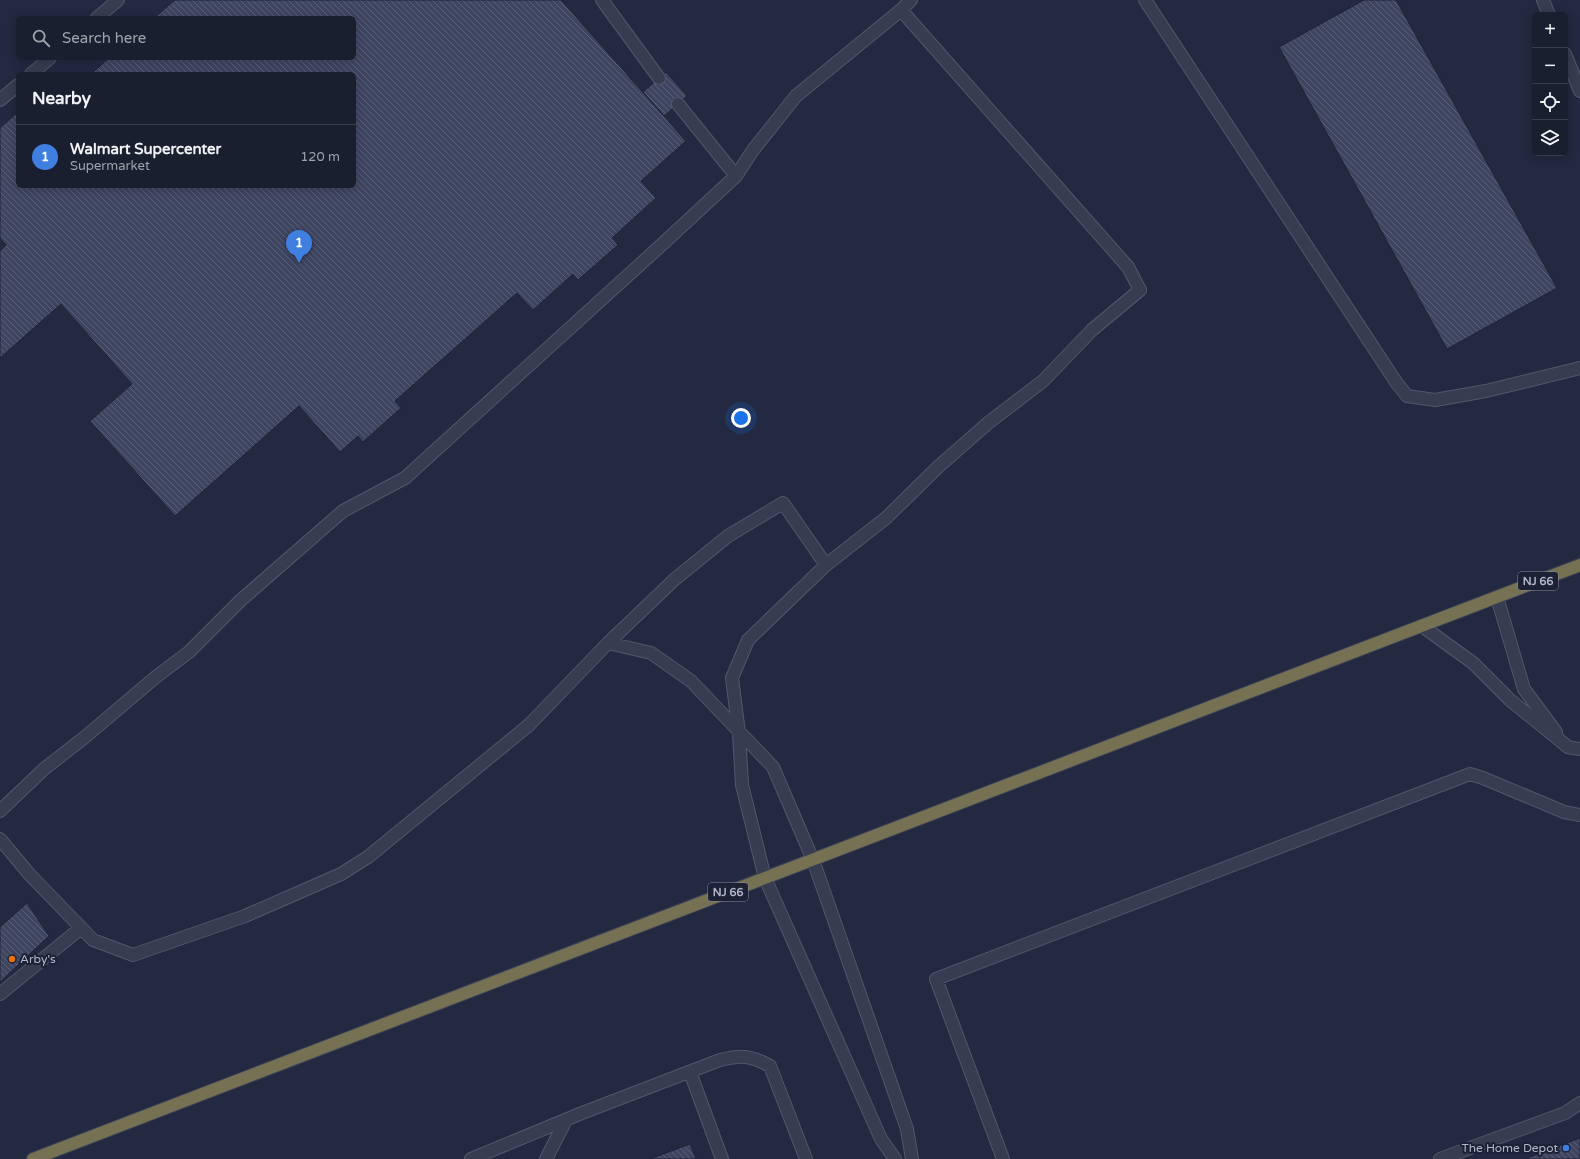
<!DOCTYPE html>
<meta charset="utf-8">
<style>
:root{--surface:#1a1f30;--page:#232738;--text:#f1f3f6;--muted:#9fa2ab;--line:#383d4c;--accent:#bca0f2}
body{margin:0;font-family:"Varela Round",sans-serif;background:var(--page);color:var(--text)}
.controls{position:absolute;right:12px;top:12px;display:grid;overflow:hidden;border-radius:6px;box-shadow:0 2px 10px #0003}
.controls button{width:36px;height:36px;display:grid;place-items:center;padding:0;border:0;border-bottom:1px solid var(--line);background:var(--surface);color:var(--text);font:20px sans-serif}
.you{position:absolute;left:741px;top:418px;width:14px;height:14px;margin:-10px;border:3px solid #fff;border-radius:50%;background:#1a73e8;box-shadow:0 0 0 6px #1a73e833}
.badge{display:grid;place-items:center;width:26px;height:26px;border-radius:50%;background:var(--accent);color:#fff;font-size:13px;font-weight:700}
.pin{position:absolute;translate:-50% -33px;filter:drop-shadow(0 1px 2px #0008)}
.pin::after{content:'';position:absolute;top:21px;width:14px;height:12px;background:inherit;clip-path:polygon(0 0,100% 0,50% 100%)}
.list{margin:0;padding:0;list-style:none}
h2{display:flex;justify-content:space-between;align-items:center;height:52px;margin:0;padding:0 16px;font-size:17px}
h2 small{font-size:13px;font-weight:400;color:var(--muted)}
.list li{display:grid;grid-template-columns:26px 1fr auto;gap:12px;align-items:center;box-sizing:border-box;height:64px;padding:0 16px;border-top:1px solid var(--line)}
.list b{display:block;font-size:15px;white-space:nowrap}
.list p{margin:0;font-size:13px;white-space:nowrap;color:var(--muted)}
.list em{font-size:13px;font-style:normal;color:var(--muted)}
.icon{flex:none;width:22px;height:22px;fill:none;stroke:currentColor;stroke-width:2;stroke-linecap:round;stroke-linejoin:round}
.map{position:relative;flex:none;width:1580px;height:1159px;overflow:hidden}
.search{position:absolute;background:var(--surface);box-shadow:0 2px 10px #0003;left:16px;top:16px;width:340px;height:44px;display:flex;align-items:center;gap:10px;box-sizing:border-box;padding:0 14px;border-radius:6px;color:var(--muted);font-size:15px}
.panel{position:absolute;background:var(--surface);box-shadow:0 2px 10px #0003;left:16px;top:72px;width:340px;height:116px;border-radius:6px}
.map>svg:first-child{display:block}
.building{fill:url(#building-back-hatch);stroke:#1e2337}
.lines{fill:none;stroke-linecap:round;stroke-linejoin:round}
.lane-casing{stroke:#52576b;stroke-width:14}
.street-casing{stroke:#52576b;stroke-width:14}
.highway-casing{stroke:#3f4458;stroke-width:14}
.lane{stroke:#373c50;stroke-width:12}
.street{stroke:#373c50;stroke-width:12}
.highway{stroke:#777153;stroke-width:12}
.food-dot{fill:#e8710a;stroke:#1c2135;stroke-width:1.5}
.shop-dot{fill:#3f7fe0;stroke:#1c2135;stroke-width:1.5}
.labels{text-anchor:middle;stroke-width:4;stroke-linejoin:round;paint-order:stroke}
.shield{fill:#1c2135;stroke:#868a9e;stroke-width:1}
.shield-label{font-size:11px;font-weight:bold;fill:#b3b7cb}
.poi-label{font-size:12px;fill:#b3b7cb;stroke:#1c2135;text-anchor:start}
</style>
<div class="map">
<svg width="1580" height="1159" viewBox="0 0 1580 1159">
<defs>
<pattern id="building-back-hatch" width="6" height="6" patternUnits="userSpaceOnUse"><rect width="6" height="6" fill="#3e4561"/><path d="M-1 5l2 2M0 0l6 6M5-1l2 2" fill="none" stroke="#585e76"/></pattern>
</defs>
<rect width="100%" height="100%" fill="#222940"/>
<!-- building -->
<path class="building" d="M 175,0 L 561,0 L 686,141 L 641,181 L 656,198 L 612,238 L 618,245 L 578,280 L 573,274 L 533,310 L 517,293 L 395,401 L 401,408 L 363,442 L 358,436 L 340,452 L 299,406 L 175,516 L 90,421 L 132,384 L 61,304 L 0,358 L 0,251 L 6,245 L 0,238 L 0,128 L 18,112 L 18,186 L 354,186 L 354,74 L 91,74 L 109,58 L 354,58 L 354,18 L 154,18 Z
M 1364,0 L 1396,0 L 1557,288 L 1447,349 L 1279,47 Z
M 666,72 L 687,96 L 664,116 L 643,92 Z
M 27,903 L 49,936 L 0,982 L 0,927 Z
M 1580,1138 L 1580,1159 L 1525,1159 Z
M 690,1144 L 696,1159 L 650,1159 Z"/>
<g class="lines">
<defs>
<path id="lane" d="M 602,0 L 659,78
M 1145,0 L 1396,382 L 1407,396 L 1435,400 L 1486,391 L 1580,368
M 97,18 L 118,0
M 31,74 L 50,58
M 0,100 L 18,85
M 678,104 L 736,176
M 1497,597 L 1524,689 L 1556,732
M 1422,626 L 1473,663 L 1510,700 L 1568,747 L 1580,749
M 608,643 L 651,653 L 691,681 L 773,767 L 813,860 L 907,1129 L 912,1159
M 0,811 L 44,769 L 85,737 L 157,676 L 189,652 L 241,600 L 343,511 L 405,478 L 657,249 L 736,176 L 753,150 L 796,96 L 901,10 L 911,0
M 0,839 L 30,875 L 93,940 L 133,955 L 245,916 L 341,874 L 368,857 L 529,725 L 608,643 L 675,579 L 728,536 L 783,503 L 826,565
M 0,994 L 81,928
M 690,1072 L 722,1159
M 471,1159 L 582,1113 L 720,1060 C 741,1055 750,1055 770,1066 L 806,1159
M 546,1159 L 566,1120
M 895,1159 L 881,1139 L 765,878 L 742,785 L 739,733 L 732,678 L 748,640 L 826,565 L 886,518 L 938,467 L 988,423 L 1043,381 L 1092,330 L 1140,290 L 1128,267 L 901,10
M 1003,1159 L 936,979 L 1470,774 L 1483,778 L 1564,812 L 1580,815
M 1440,1159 L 1565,1113 L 1580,1103"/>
<path id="street" d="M 1543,0 L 1549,15
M 1565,54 L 1580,91"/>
<path id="highway" d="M 33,1159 L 1580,565"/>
</defs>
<!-- lane casing -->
<use href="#lane" class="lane-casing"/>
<!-- street casing -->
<use href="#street" class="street-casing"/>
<!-- highway casing -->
<use href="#highway" class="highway-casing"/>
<!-- lane -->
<use href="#lane" class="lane"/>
<!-- street -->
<use href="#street" class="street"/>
<!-- highway -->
<use href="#highway" class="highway"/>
</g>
<!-- markers -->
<circle class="food-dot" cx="12" cy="959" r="4"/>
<circle class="shop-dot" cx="1566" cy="1148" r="4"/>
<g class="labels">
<!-- shield labels -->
<g class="shield">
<rect x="1518" y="572" width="40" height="18" rx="3"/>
<rect x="708" y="883" width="40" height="18" rx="3"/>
</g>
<g class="shield-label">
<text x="1538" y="585">NJ 66</text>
<text x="728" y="896">NJ 66</text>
</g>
<!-- poi labels -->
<g class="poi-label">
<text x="20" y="963">Arby's</text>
<text x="1558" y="1152" text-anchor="end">The Home Depot</text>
</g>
</g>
</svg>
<div class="controls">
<button>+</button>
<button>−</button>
<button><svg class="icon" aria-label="locate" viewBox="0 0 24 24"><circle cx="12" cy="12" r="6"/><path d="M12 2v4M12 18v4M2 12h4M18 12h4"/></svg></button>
<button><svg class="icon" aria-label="layers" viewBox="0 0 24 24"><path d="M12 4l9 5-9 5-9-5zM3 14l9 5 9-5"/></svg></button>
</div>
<div class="you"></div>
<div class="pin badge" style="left:299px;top:263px;background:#3f7fe0">1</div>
<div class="search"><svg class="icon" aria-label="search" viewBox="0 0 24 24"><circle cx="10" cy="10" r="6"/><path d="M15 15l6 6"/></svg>Search here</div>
<section class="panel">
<h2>Nearby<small></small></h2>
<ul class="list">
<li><span class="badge" style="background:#3f7fe0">1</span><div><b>Walmart Supercenter</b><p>Supermarket</p></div><em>120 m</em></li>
</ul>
</section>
</div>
